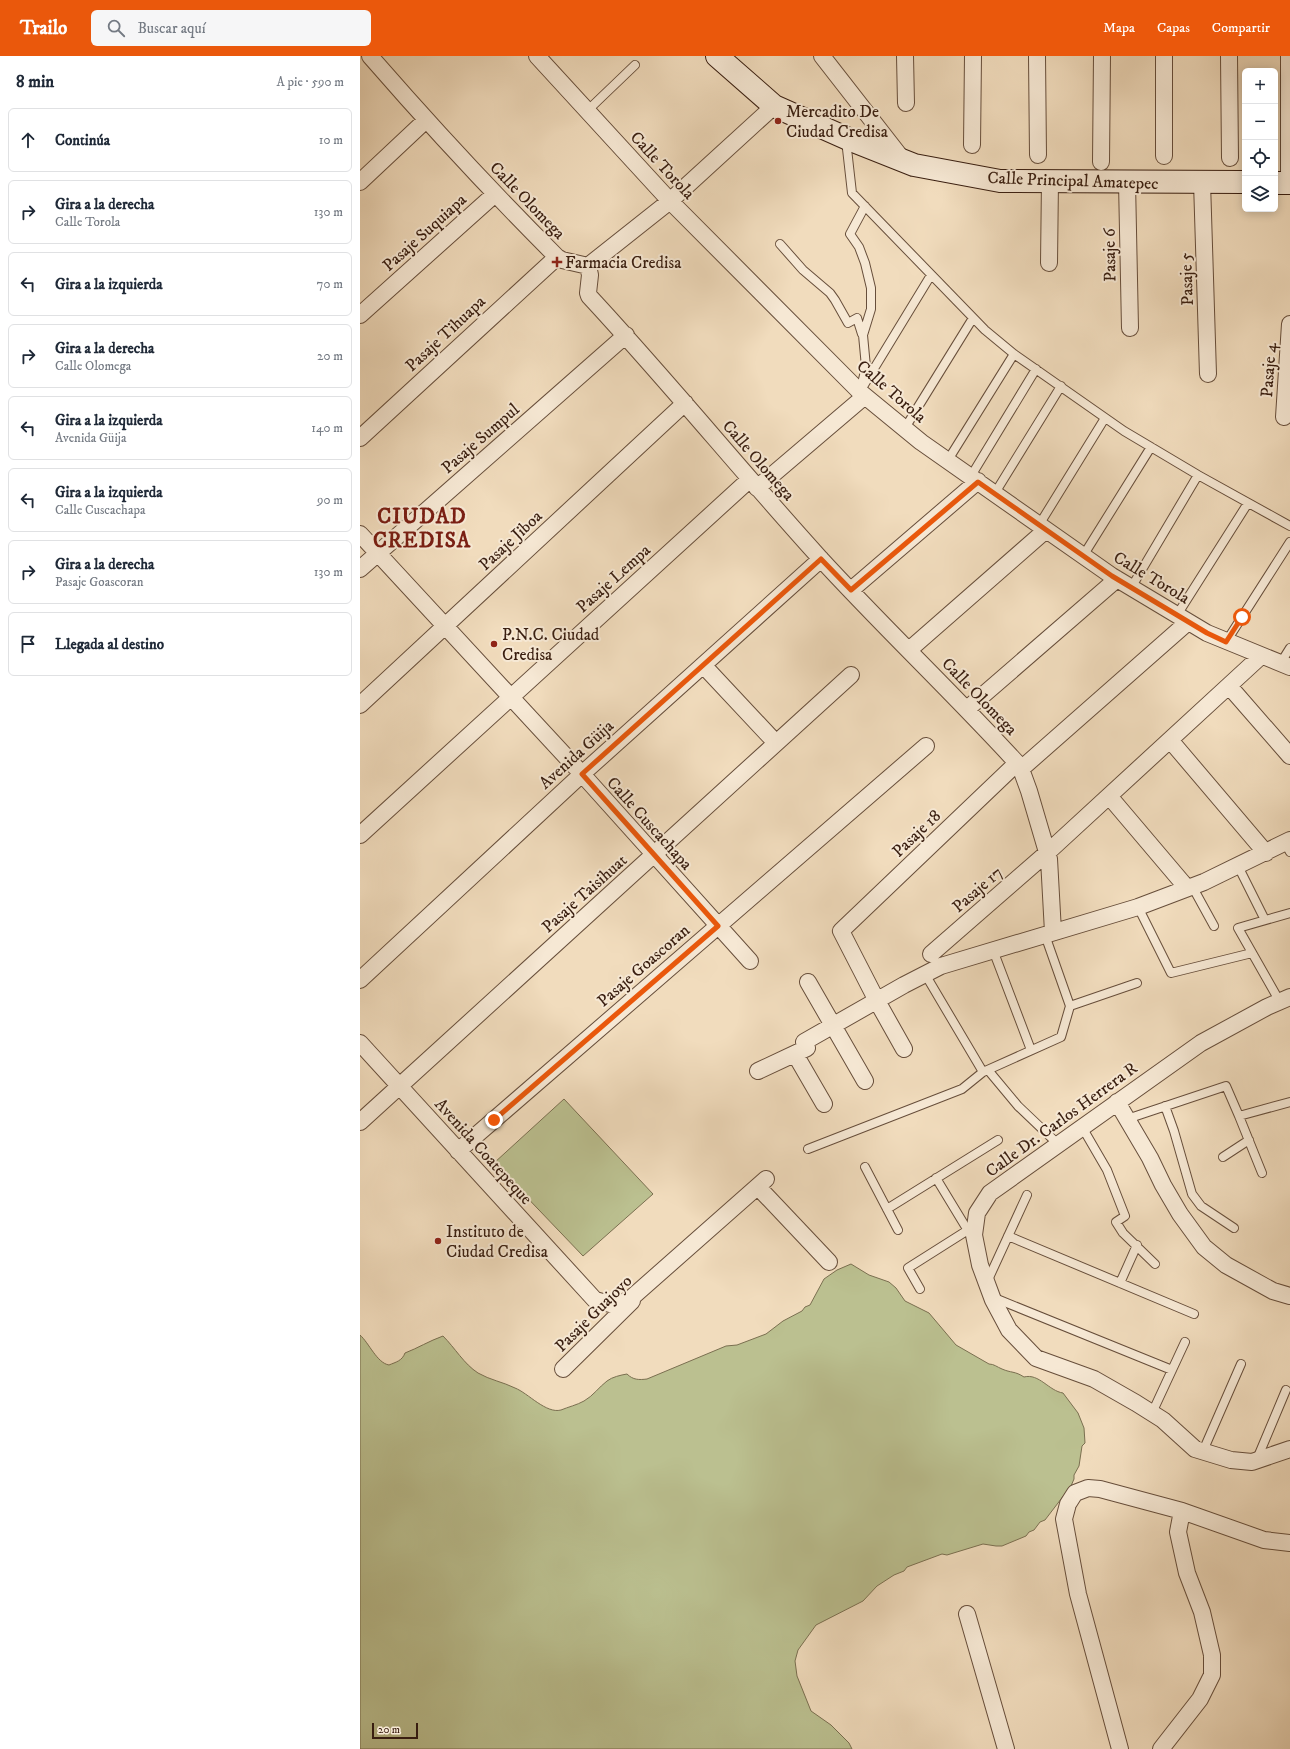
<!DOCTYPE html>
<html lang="es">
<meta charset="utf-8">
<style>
:root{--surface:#fff;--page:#f6f6f7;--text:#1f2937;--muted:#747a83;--line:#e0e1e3;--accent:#ea580c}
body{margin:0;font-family:"IM FELL DW Pica",serif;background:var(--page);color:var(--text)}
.controls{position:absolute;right:12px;top:12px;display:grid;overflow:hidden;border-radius:6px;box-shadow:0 2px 10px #0003}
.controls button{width:36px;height:36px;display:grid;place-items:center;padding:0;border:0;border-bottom:1px solid var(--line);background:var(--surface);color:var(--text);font:20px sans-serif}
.scale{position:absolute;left:12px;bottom:10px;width:46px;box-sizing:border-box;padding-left:4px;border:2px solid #391e10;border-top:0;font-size:11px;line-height:14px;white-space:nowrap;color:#391e10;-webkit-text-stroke:3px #f6e8d4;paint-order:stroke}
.stop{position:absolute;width:12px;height:12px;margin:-9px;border:3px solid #ea580c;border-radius:50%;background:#fff}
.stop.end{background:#ea580c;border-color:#fff;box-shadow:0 1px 4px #0008}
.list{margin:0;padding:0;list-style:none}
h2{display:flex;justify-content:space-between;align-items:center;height:52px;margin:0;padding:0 16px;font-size:17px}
h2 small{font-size:13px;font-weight:400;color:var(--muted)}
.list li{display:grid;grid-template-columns:26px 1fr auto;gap:12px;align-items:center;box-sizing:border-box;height:64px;margin:0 8px 8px;padding:0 8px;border:1px solid var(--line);border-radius:6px}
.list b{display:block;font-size:15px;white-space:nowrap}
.list p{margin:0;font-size:13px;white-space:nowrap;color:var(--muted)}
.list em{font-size:13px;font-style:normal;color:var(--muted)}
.icon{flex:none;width:22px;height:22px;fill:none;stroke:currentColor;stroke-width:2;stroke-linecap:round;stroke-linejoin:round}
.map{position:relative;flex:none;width:930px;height:1693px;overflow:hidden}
header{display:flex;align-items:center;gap:24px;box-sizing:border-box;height:56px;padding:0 20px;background:var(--accent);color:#fff}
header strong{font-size:19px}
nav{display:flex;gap:22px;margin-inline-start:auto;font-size:14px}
.search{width:280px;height:36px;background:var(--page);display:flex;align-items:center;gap:10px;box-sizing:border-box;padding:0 14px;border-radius:6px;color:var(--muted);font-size:15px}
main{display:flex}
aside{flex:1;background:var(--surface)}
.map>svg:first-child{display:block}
.green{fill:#bbc090;stroke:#7a6f50}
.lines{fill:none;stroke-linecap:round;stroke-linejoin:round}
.lane-casing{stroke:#674e3b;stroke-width:10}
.street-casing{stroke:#674e3b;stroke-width:18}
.secondary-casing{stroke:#391e10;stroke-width:24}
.lane{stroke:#f6e8d4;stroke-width:8}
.street{stroke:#f6e8d4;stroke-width:16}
.secondary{stroke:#f6e8d4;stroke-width:22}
.route{stroke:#ea580c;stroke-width:5}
.poi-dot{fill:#8f2418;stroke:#f6e8d4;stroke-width:1.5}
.labels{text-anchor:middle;stroke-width:4;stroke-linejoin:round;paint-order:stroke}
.poi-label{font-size:17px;fill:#391e10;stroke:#f6e8d4;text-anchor:start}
.street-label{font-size:17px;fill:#391e10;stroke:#f6e8d4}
.district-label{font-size:21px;font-weight:bold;letter-spacing:1px;fill:#7a1f14;stroke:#f6e8d4}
</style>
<header>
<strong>Trailo</strong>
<div class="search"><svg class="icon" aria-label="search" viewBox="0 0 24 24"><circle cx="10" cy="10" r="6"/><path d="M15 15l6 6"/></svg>Buscar aquí</div>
<nav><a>Mapa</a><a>Capas</a><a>Compartir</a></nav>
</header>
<main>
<aside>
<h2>8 min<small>A pie · 590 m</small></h2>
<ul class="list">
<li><svg class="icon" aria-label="ahead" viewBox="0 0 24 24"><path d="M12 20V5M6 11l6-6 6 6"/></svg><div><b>Continúa</b></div><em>10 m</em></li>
<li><svg class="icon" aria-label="right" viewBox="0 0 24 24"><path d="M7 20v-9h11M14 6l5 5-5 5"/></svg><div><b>Gira a la derecha</b><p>Calle Torola</p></div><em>130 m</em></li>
<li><svg class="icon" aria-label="left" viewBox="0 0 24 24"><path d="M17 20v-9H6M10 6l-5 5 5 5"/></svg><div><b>Gira a la izquierda</b></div><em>70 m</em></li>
<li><svg class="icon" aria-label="right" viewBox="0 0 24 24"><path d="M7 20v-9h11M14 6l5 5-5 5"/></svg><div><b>Gira a la derecha</b><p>Calle Olomega</p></div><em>20 m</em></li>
<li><svg class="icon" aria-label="left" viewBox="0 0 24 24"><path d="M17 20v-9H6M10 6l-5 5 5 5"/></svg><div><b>Gira a la izquierda</b><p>Avenida Güija</p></div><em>140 m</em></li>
<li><svg class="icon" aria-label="left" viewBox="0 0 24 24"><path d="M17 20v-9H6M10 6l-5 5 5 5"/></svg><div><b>Gira a la izquierda</b><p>Calle Cuscachapa</p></div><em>90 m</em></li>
<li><svg class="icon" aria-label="right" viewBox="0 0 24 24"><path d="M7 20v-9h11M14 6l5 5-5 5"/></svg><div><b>Gira a la derecha</b><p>Pasaje Goascoran</p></div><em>130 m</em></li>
<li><svg class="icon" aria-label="arrive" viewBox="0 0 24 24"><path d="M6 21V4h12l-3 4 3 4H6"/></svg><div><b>Llegada al destino</b></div></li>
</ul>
</aside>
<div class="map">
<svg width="930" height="1693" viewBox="0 0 930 1693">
<rect width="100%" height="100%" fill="#f1dcbd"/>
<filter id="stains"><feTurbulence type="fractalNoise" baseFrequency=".005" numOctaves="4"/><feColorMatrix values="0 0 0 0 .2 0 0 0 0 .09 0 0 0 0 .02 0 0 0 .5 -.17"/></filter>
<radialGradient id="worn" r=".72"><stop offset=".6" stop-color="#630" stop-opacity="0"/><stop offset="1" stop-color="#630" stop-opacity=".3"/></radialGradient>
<!-- green -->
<path class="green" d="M 204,1043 L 293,1138 L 223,1200 L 134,1107 Z
M 491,1208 L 509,1219 L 529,1226 L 536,1232 L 545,1245 L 569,1257 L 596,1289 L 629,1308 C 634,1308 637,1311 642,1313 C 651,1317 655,1315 664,1321 C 679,1317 689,1335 703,1337 L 718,1357 L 724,1372 L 725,1387 L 722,1390 L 719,1410 L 714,1419 L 714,1423 L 711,1430 L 685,1464 L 680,1466 L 674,1474 L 669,1476 L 666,1480 L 642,1490 L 636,1490 L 623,1488 L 587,1499 L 582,1498 L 547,1511 L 544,1515 L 534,1519 L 517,1530 L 503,1545 L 456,1569 L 438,1594 L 435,1605 L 437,1620 L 451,1655 L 471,1669 L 489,1687 L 492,1693 L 0,1693 L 0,1279 C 9,1287 17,1307 29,1309 C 36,1306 42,1305 45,1297 C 58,1292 69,1285 83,1280 C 95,1292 104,1308 118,1317 C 130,1324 143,1326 155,1332 C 168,1337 186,1358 201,1354 C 208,1351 217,1349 224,1345 C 233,1340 239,1331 247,1325 C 252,1321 261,1319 267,1318 C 273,1324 279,1324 287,1323 L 366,1290 L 377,1289 L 406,1278 L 423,1265 L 442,1255 L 445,1251 L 450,1249 L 464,1223 L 477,1214 Z"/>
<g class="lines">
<defs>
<path id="lane" d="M 227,55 L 275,9
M 486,84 L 492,137 L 625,274 L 654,298 L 764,375 L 838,419 L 930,470
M 420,188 L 443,214 L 470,237 L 475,244 L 488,267 L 497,262 L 502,278
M 504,329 L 571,219
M 500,336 L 506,311 L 503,279 L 511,253 L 511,232 L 505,207 L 499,191 L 490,178 L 505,150
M 545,372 L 613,262
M 588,404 L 654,298
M 611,420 L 676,313
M 635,437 L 701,330
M 679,469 L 745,362
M 723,500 L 791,391
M 771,532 L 838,419
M 817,559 L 888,447
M 866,586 L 930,486
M 920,608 L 930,592
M 925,787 L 930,796
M 878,810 L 905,864
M 832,830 L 854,870
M 778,851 L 811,917 L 892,897
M 685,879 L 710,950 L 777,927
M 633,894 L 671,994
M 565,918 L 623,1016
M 920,946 L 878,872 L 930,857
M 628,1014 L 658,1050 L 698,1088
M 805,1050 L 814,1075 L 832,1138 L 841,1150 L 874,1172
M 879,1060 L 902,1117
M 767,1063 L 866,1030 L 879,1060 L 930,1046
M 722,1071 L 747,1114 L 765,1160 L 756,1166 L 763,1177 L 795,1208
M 448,1093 L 602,1033 L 623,1016 L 701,981 L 710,950
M 863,1101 L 889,1084
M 505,1111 L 538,1174
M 576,1122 L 610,1178
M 527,1153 L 638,1084
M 648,1180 L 834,1258
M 627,1226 L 667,1139
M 760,1227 L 777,1189
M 560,1233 L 548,1212 L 608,1174
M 632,1241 L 812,1314
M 792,1357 L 825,1286
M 843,1395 L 881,1308
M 897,1403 L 926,1334"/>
<path id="street" d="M 10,0 C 70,69 132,136 197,201 L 202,204 L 228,210 L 230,219 L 228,237 L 229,240 C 308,325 381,415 459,501 C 523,571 593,637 657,707 L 661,713 L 669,735 L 689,803 L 693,876
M 177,0 L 310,145 L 500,336 L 561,386 L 752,520 L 847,577 L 930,611
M 462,0 L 543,104
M 545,0 L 546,47
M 677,0 L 678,99
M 804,0 L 804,100
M 869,0 L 870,102
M 612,89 L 613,0
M 741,106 L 742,0
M 0,126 L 66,64
M 767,126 L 770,272
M 842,126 L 848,318
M 929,127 L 929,0
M 689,207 L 690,125
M 228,210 L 310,145 L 414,50
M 0,259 L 135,138
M 924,361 L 930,268
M 0,382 L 197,201
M 397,432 L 505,340
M 0,478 L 222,718 L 390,905
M 0,513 L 266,279
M 491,534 L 618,425
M 549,594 L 686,474
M 343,609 L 416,687
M 869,630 L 930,700
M 0,649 L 325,347
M 607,653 L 757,523
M 810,684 L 906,797
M 661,713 L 828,566
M 749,740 L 827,832
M 0,779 L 389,424
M 571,898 L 688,796 L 901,600
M 0,924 L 222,718 L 461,503
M 448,926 L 505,1025
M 930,941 L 907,951 L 841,987 L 630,1137 L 617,1157 L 614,1179 L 620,1209 L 633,1244 L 649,1274 L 676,1302 L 734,1323 L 776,1347 L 803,1364 L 835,1393 L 871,1404 L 892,1406 L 930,1393
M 0,987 L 235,1244 L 254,1249 L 269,1244 L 406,1123
M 544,993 L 517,945 L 481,875 L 657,707
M 435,998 L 464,1048
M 398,1015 L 447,992 L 444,986 L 544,929 L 581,910 L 778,851 L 844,826 L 930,784
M 757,1046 L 790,1102 L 803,1129 L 820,1158 L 844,1191 L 866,1209 L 913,1235 L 930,1240
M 0,1066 L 491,619
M 98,1095 L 566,690
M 398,1131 L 469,1206
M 203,1313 L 272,1245
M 607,1558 L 646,1693
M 760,1693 L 718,1538 L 704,1463 L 708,1448 L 715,1437 L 728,1432 L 740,1433 L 822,1455 L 904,1484 L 930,1487
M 801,1693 L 840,1643 L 852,1619 L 852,1599 L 842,1556 L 827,1517 L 818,1476 L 822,1455"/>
<path id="secondary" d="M 357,0 L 414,50 L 486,82 L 554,109 L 640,125 L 885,126
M 915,127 L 930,127"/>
</defs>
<!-- lane casing -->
<use href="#lane" class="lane-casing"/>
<!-- street casing -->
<use href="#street" class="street-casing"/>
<!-- secondary casing -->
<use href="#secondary" class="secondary-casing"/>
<!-- lane -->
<use href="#lane" class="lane"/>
<!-- street -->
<use href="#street" class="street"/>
<!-- secondary -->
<use href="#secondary" class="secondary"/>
</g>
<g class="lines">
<!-- route -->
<path class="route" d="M 134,1064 L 358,870 L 222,718 L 461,503 L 491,534 L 618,426 L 752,520 L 847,577 L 866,586 L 882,561"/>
</g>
<!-- markers -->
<g class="poi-dot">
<circle cx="418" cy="65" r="4"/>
<path d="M195 200h4v4h4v4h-4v4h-4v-4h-4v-4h4z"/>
<circle cx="134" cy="588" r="4"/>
<circle cx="78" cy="1185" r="4"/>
</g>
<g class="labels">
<!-- poi labels -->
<g class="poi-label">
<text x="426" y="61">Mercadito De<tspan x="426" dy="20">Ciudad Credisa</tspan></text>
<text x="205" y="212">Farmacia Credisa</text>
<text x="142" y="584">P.N.C. Ciudad<tspan x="142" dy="20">Credisa</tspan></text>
<text x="86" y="1181">Instituto de<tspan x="86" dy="20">Ciudad Credisa</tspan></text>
</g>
<!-- street labels -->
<g class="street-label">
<text transform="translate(303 109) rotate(47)" y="6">Calle Torola</text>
<text transform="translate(713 124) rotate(2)" y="6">Calle Principal Amatepec</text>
<text transform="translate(168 144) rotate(46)" y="6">Calle Olomega</text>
<text transform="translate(64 176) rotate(-42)" y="6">Pasaje Suquiapa</text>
<text transform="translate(749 199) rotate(-91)" y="6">Pasaje 6</text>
<text transform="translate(826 223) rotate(-92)" y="6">Pasaje 5</text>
<text transform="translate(85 277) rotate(-43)" y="6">Pasaje Tihuapa</text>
<text transform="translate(908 314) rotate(-86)" y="6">Pasaje 4</text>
<text transform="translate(532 335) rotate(41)" y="6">Calle Torola</text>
<text transform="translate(120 382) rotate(-41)" y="6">Pasaje Sumpul</text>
<text transform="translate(399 404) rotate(49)" y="6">Calle Olomega</text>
<text transform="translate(150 484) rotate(-43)" y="6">Pasaje Jiboa</text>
<text transform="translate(792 521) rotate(31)" y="6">Calle Torola</text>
<text transform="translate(253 522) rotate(-42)" y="6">Pasaje Lempa</text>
<text transform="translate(620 640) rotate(46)" y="6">Calle Olomega</text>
<text transform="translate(216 698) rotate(-42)" y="6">Avenida Güija</text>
<text transform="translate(290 767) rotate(48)" y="6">Calle Cuscachapa</text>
<text transform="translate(556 777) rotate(-44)" y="6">Pasaje 18</text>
<text transform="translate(617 833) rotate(-41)" y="6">Pasaje 17</text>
<text transform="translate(224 837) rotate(-42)" y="6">Pasaje Taisihuat</text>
<text transform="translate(283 909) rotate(-41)" y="6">Pasaje Goascoran</text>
<text transform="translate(701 1063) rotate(-36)" y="6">Calle Dr. Carlos Herrera R</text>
<text transform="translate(124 1095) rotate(48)" y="6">Avenida Coatepeque</text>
<text transform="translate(233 1257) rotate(-45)" y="6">Pasaje Guajoyo</text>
</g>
<!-- district labels -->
<g class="district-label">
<text x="62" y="467">CIUDAD<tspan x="62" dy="24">CREDISA</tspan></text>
</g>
</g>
<rect width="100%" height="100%" filter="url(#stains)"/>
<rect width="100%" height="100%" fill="url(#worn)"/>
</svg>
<div class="controls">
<button>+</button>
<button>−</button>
<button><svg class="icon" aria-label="locate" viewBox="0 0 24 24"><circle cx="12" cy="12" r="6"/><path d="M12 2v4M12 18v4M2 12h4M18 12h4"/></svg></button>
<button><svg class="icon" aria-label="layers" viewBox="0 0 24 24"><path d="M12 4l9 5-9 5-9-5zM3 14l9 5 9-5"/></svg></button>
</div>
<div class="scale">20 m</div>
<div class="stop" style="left:882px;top:561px"></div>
<div class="stop end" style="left:134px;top:1064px"></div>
</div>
</main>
